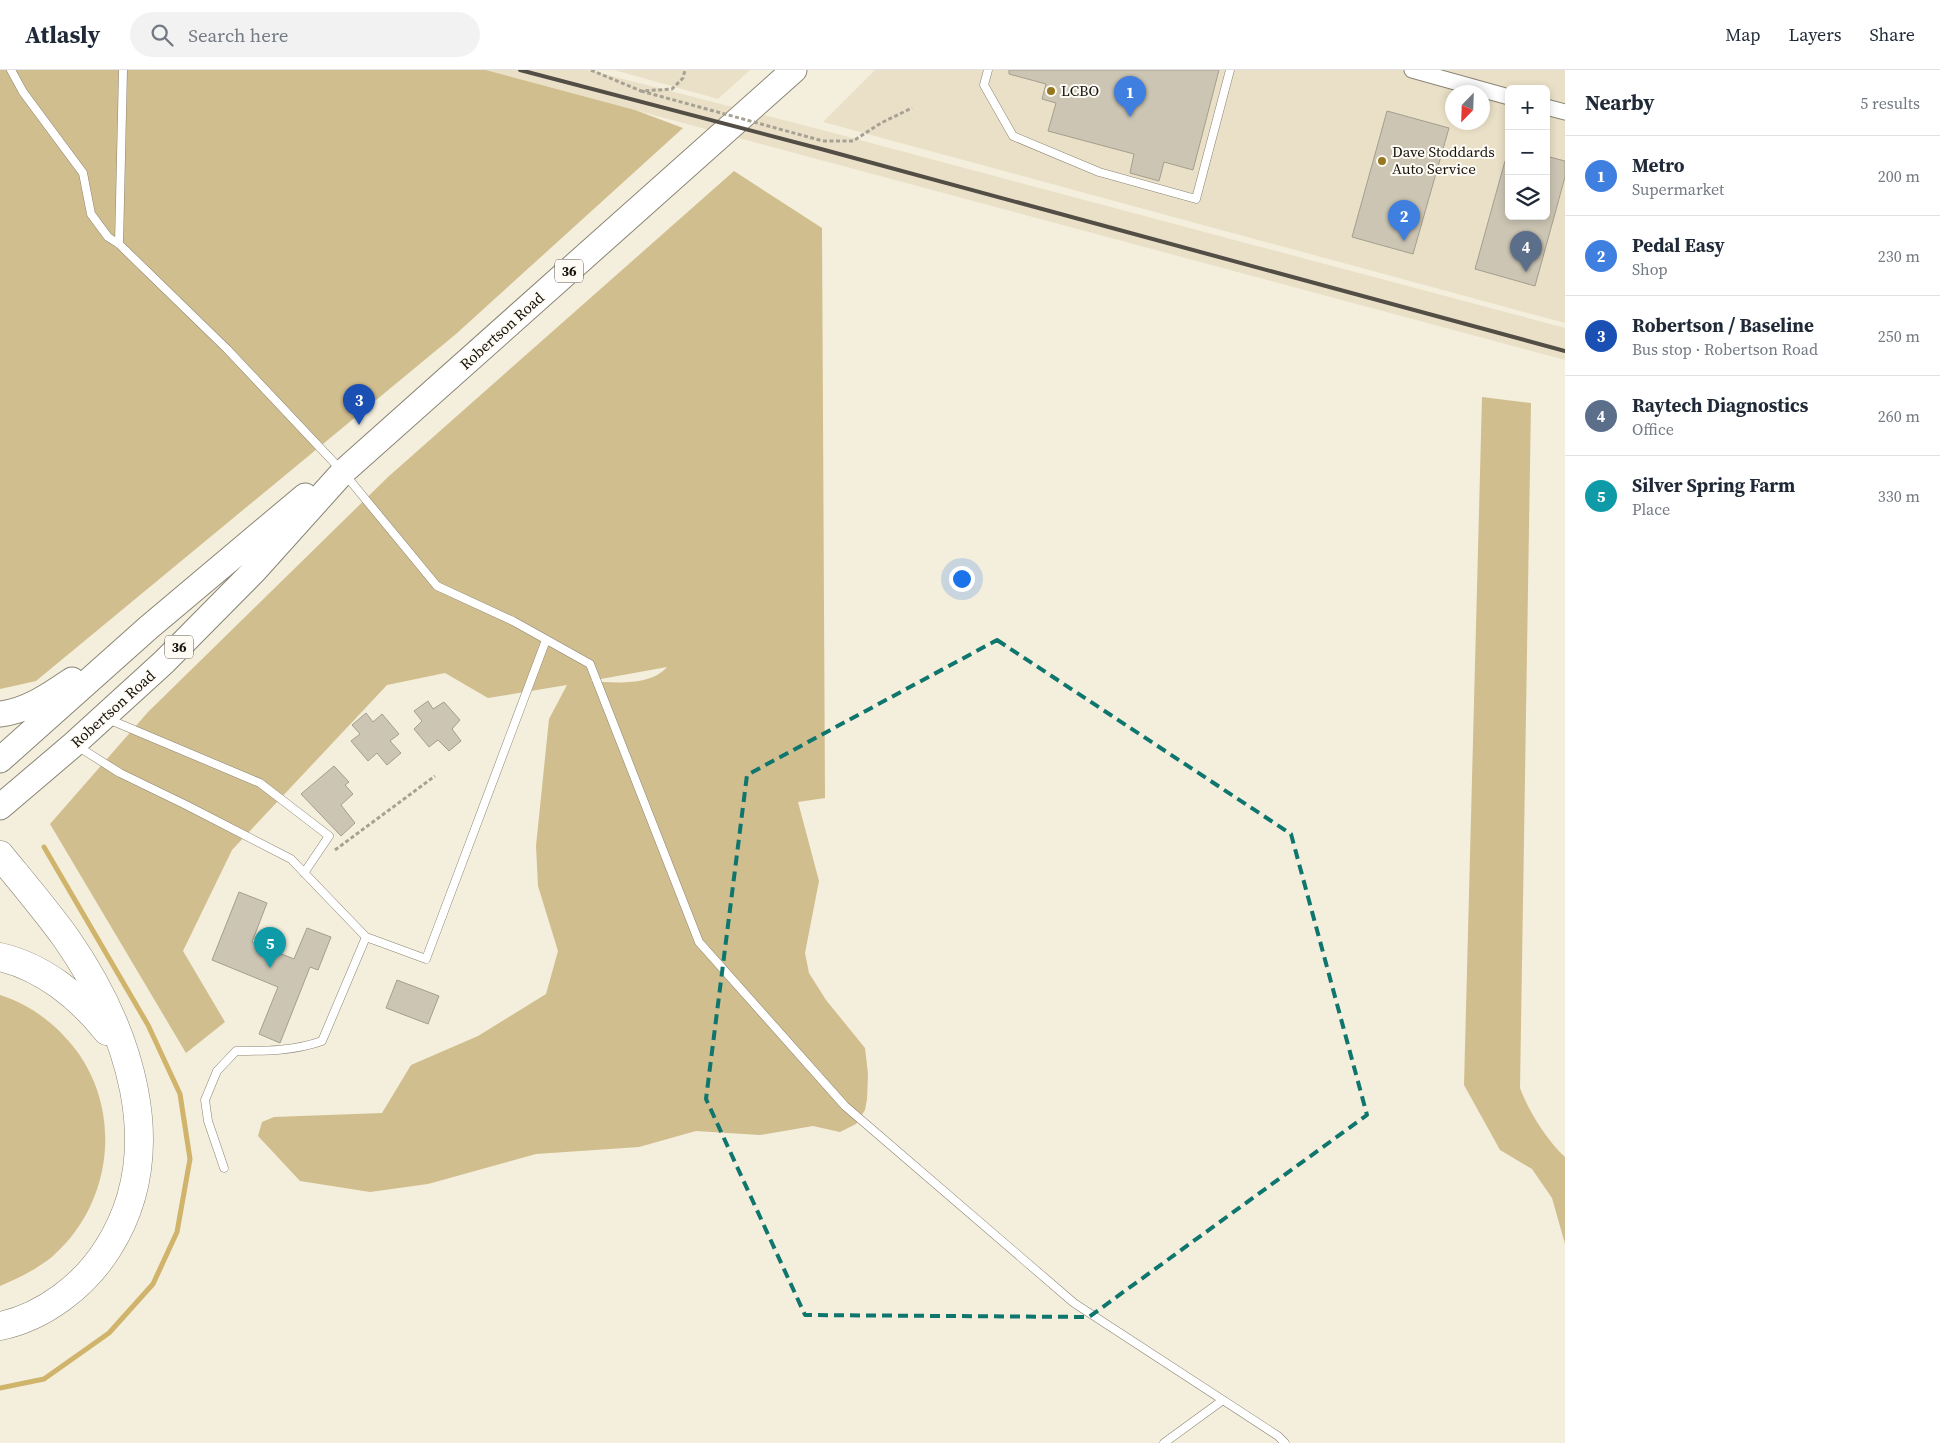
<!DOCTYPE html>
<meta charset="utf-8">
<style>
:root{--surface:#fff;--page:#f2f2f3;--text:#1f2937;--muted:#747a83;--line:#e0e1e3;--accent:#2563eb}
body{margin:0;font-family:"Source Serif 4",serif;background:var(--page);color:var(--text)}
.controls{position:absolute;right:15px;top:15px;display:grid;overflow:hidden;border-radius:8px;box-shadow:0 2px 8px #0003}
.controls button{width:45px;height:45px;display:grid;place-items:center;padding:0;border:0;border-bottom:1px solid var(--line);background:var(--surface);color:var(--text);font:25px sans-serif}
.compass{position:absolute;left:1445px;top:15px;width:45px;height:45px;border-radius:50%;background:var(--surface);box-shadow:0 2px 8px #0003;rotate:203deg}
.you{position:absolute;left:961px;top:508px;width:18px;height:18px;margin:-12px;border:4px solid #fff;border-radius:50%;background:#1a73e8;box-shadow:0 0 0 8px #1a73e833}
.badge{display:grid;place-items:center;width:32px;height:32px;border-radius:50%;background:var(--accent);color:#fff;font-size:16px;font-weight:700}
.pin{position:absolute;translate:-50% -41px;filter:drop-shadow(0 1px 2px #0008)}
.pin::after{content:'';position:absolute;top:26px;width:18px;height:15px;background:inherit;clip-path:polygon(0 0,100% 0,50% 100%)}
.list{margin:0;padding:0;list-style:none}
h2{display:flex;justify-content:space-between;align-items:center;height:65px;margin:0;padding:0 20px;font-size:21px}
h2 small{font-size:16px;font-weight:400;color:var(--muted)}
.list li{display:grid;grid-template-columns:32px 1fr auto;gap:15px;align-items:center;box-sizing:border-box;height:80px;padding:0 20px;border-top:1px solid var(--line)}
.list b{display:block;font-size:19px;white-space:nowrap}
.list p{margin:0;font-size:16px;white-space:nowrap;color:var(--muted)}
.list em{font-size:16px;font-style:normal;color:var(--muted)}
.icon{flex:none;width:28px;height:28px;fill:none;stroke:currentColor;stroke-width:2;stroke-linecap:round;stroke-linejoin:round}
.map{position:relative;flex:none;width:1565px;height:1373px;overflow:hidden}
header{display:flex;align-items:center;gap:30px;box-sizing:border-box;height:70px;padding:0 25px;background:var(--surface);border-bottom:1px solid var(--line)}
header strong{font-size:24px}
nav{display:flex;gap:28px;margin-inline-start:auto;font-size:18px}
.search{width:350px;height:45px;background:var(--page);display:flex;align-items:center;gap:12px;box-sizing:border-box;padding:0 18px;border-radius:28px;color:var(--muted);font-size:19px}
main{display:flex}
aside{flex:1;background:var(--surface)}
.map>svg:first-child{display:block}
.built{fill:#eae0c7;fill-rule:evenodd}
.green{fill:#d1be8e;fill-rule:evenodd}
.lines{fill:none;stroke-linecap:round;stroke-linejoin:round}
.stream{stroke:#d0b46b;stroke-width:5}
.building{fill:#ccc5b4;stroke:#a49e8d}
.service-casing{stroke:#8a8474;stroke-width:9}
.minor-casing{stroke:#8a8474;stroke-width:17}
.primary-casing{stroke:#8a8474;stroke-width:27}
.motorway-casing{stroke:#8a8474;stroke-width:29}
.path{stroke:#a6a193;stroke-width:3;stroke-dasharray:4 2.5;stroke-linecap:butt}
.service{stroke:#fff;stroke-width:8}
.minor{stroke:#fff;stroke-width:15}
.primary{stroke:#fff;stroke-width:25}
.motorway{stroke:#fff;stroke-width:28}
.rail{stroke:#524e45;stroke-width:4}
.path-bridge{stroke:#a6a193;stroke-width:3;stroke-dasharray:4 2.5;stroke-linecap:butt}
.marked{fill:none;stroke:#0f766e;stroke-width:4;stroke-dasharray:10 6;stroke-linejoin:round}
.poi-dot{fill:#95771f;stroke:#fefbf4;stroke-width:2}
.labels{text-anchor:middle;stroke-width:4;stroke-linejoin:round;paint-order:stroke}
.shield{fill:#fefbf4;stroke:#5c5952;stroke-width:1}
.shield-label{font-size:14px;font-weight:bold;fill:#16130d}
.poi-label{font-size:15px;fill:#16130d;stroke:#fefbf4;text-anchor:start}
.street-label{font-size:15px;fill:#16130d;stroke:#fefbf4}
</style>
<header>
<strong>Atlasly</strong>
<div class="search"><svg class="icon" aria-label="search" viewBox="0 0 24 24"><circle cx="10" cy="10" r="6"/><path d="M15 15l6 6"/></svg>Search here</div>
<nav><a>Map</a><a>Layers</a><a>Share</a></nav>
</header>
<main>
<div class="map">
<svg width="1565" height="1373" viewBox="0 0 1565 1373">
<rect width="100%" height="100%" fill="#f4eedc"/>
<!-- built -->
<path class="built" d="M 486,0 L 588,0 L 826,61 L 1565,258 L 1565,290 Z
M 614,0 L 750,0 L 718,29 Z
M 875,0 L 1565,0 L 1565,253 L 823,52 ZM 1509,19 L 1546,19 L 1546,146 L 1509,146 ZM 1452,22 L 1482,22 L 1482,52 L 1452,52 Z"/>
<!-- green -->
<path class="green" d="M 0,0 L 486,0 L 635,40 L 683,58 L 456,264 L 36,611 L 0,619 Z
M 734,101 L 822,158 L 825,728 L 798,732 L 819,811 L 805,883 L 809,903 L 826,930 L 865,978 L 868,1004 L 867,1029 L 865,1040 L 856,1054 L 840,1062 L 813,1056 L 760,1065 L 696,1061 L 639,1077 L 536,1084 L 428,1114 L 370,1122 L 300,1111 L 258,1066 L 262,1052 L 274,1047 L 382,1043 L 411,995 L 478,966 L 546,924 L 558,881 L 538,816 L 536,776 L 549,649 L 567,615 L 488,628 L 445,603 L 387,615 L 232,780 L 183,881 L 225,952 L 186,983 L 50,754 L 148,642 L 388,407 ZM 667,597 C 651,616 614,613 590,611 Z
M 1482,327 L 1531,333 L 1520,1018 C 1529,1042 1546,1069 1565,1087 L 1565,1174 L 1552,1128 L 1532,1099 L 1500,1080 L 1464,1015 Z
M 0,925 C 30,934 57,955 76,980 C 123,1043 112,1134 53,1186 C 37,1199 19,1208 0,1216 Z"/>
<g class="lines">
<!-- stream -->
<path class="stream" d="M 0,1318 L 44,1309 L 109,1263 L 153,1214 L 177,1162 L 190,1089 L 180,1024 L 148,955 L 44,777"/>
</g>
<!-- building -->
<path class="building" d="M 1009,0 L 1219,0 L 1193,100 L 1164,92 L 1159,111 L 1130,103 L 1134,84 L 1048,61 L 1056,33 L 1042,29 L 1046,14 L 1009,4 Z
M 1387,41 L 1449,58 L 1413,184 L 1352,167 Z
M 1546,86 L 1565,91 L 1565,107 L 1535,216 L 1475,199 L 1505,91 L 1509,91 L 1509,146 L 1546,146 Z
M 428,631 L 433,639 L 444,632 L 460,650 L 452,659 L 461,671 L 449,681 L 438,670 L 429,677 L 414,659 L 422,651 L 414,641 Z
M 366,643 L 373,652 L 382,644 L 399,664 L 390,671 L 401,683 L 387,695 L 377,683 L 368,691 L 351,671 L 360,664 L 352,655 Z
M 334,696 L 349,712 L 345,715 L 353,724 L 341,735 L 355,753 L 341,766 L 301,724 Z
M 239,822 L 267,833 L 252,872 L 294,889 L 307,858 L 331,867 L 318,900 L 310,897 L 280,973 L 259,964 L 278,917 L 212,890 Z
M 397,910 L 439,926 L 428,954 L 386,938 Z"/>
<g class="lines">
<defs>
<path id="service" d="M 11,0 L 23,22 L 83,103 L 91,144 L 108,167 L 119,174 L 227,279 L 343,402 L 437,516 L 513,551 L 590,594 L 699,872 L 845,1036 L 1074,1233 L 1278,1366 L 1285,1373
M 988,0 L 984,15 L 1013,66 L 1099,102 L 1196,129 L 1230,0
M 119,174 L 123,0
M 108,649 L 260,713 L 329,766 L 304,803
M 77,676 L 120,703 L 186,735 L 291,789 L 366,867
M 224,1098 L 208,1051 L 205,1030 L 217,1001 L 236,981 C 266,981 294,981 322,971 L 366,867 L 426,889 L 546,570
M 1164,1373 L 1223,1330"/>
<path id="minor" d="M 1412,0 L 1509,27
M 1546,37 L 1565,42"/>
<path id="primary" d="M 0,644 C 27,641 50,625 72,610
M 0,690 L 148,558 L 305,426
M 0,737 L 74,674 L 164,592 L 255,500 L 343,402 L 794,0"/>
<path id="motorway" d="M 0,785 C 22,812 45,839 66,868 C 128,957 171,1079 108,1178 C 85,1215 44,1247 0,1256
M 0,887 C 43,897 80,927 107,961"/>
</defs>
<!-- service casing -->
<use href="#service" class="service-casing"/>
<!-- minor casing -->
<use href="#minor" class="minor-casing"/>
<!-- primary casing -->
<use href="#primary" class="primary-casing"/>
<!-- motorway casing -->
<use href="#motorway" class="motorway-casing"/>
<!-- path -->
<path class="path" d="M 591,0 L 641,21 L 672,19 L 683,8 L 685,0
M 823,71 L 853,71 L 881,53 L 912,38
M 335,780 L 435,706"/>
<!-- service -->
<use href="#service" class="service"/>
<!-- minor -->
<use href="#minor" class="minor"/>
<!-- primary -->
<use href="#primary" class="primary"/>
<!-- motorway -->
<use href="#motorway" class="motorway"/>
<!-- rail -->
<path class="rail" d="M 520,0 L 821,79 L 1565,281"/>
<!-- path-bridge -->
<path class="path-bridge" d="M 641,21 L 823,71"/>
</g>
<!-- marked area -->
<path class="marked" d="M 997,570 L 1291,764 L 1367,1045 L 1089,1247 L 805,1245 L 706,1029 L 747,705 Z"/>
<!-- markers -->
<g class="poi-dot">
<circle cx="1051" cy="21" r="5"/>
<circle cx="1382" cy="91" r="5"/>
</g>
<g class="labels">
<!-- shield labels -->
<g class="shield">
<rect x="555" y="189.5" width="28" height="23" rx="4"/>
<rect x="165" y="565.5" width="28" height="23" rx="4"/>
</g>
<g class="shield-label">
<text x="569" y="206">36</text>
<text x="179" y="582">36</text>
</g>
<!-- poi labels -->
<g class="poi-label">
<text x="1061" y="26">LCBO</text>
<text x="1392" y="87">Dave Stoddards<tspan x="1392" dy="17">Auto Service</tspan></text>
</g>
<!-- street labels -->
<g class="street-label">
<text transform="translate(502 261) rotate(-42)" y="5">Robertson Road</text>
<text transform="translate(113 639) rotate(-42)" y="5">Robertson Road</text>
</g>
</g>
</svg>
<div class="controls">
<button>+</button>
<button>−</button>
<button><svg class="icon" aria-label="layers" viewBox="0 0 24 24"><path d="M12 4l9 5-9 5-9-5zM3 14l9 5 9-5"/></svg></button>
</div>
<svg class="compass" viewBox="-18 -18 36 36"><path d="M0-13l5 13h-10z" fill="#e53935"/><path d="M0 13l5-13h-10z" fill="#747a83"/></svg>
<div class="you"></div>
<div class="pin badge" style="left:1130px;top:47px;background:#3f7fe0">1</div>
<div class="pin badge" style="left:1404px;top:171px;background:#3f7fe0">2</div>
<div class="pin badge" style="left:359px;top:355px;background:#1a4fb4">3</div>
<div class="pin badge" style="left:1526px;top:202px;background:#5c6f8a">4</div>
<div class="pin badge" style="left:270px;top:898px;background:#0f9aa8">5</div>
</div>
<aside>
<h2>Nearby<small>5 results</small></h2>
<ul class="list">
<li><span class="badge" style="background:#3f7fe0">1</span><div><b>Metro</b><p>Supermarket</p></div><em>200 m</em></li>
<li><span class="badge" style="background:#3f7fe0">2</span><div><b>Pedal Easy</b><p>Shop</p></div><em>230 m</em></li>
<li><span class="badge" style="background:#1a4fb4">3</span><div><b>Robertson / Baseline</b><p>Bus stop · Robertson Road</p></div><em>250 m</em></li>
<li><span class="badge" style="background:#5c6f8a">4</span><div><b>Raytech Diagnostics</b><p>Office</p></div><em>260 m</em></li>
<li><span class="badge" style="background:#0f9aa8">5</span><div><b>Silver Spring Farm</b><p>Place</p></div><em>330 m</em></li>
</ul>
</aside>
</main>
